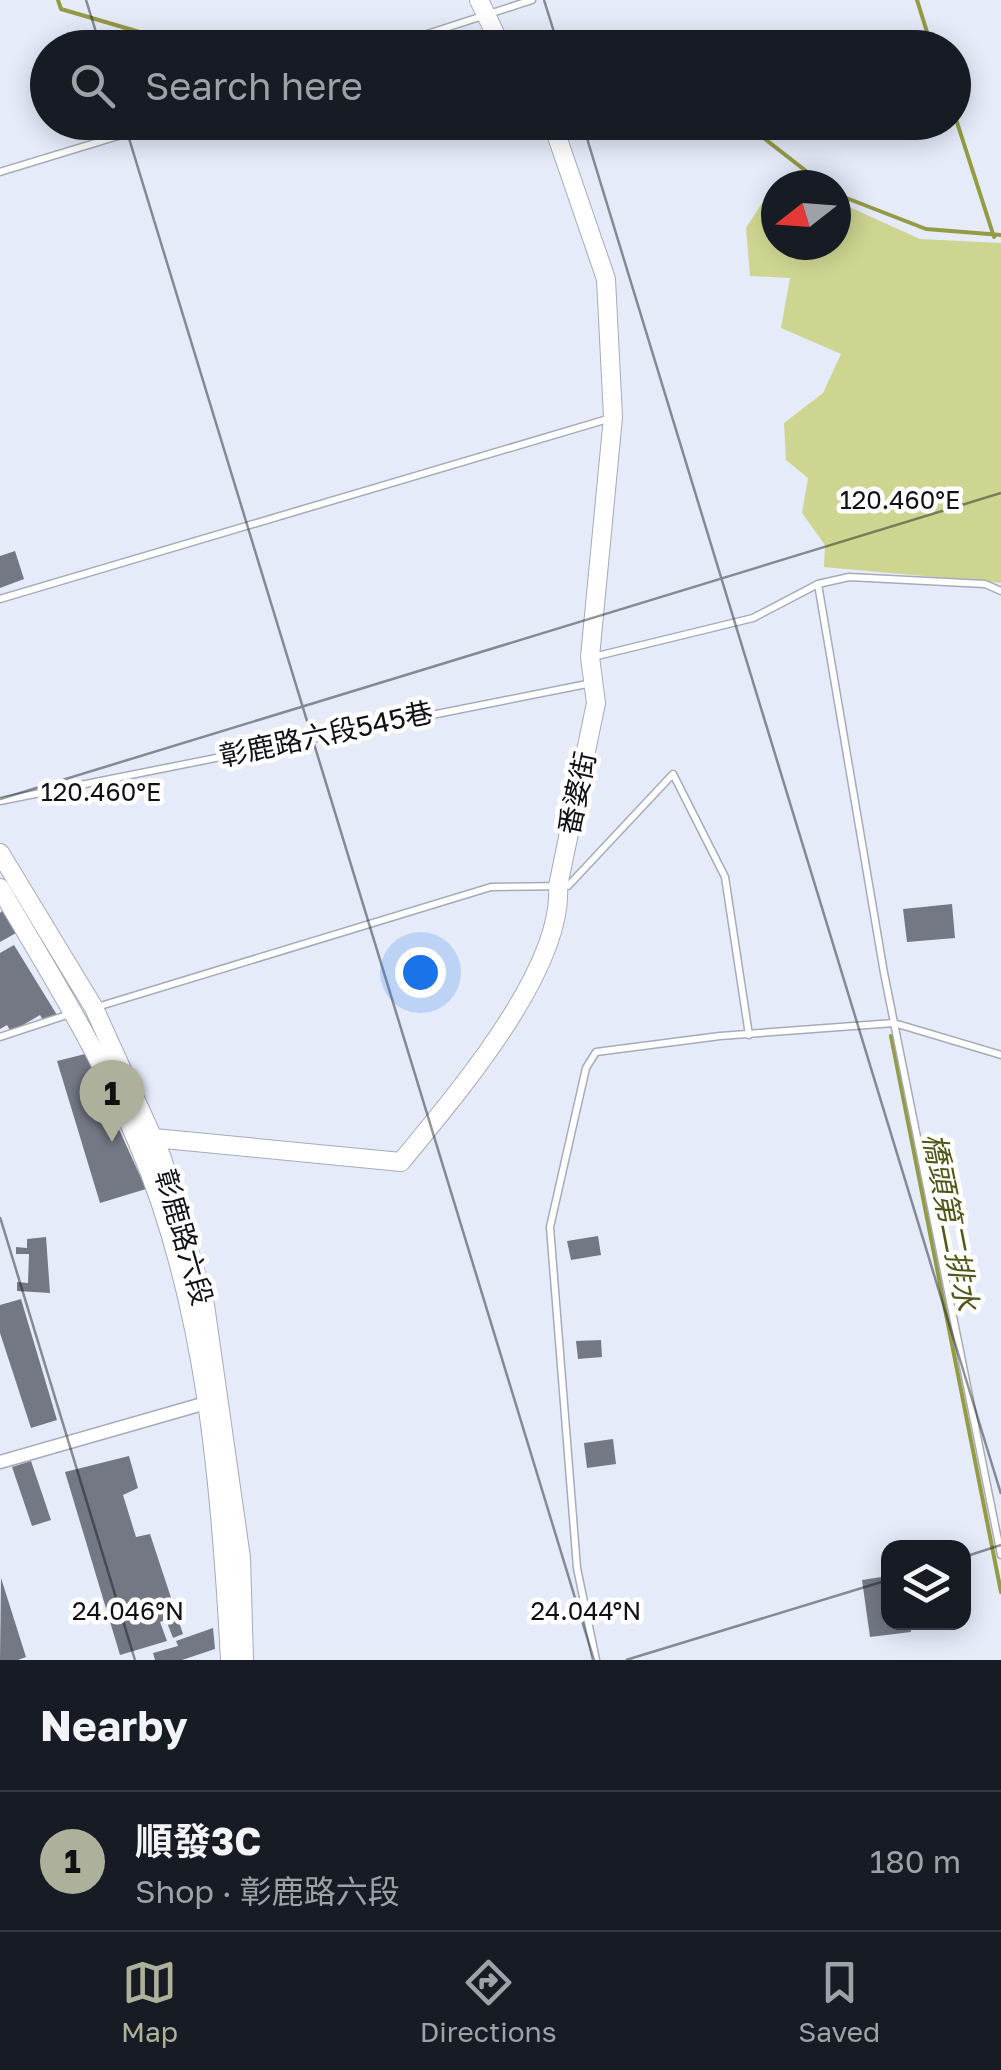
<!DOCTYPE html>
<meta charset="utf-8">
<style>
:root{--surface:#171b24;--page:#20242c;--text:#f1f3f6;--muted:#9ea1a6;--line:#363941;--accent:#adb09b}
body{margin:0;font-family:"Golos Text","Noto Sans TC",sans-serif;background:var(--page);color:var(--text)}
.controls{position:absolute;right:30px;bottom:30px;display:grid;overflow:hidden;border-radius:20px;box-shadow:0 5px 25px #0003}
.controls button{width:90px;height:90px;display:grid;place-items:center;padding:0;border:0;border-bottom:2px solid var(--line);background:var(--surface);color:var(--text);font:50px sans-serif}
.compass{position:absolute;left:761px;top:170px;width:90px;height:90px;border-radius:50%;background:var(--surface);box-shadow:0 5px 25px #0003;rotate:253deg}
.you{position:absolute;left:420px;top:972px;width:35px;height:35px;margin:-25px;border:8px solid #fff;border-radius:50%;background:#1a73e8;box-shadow:0 0 0 15px #1a73e833}
.badge{display:grid;place-items:center;width:65px;height:65px;border-radius:50%;background:var(--accent);color:#111;font-size:32px;font-weight:700}
.pin{position:absolute;translate:-50% -82px;filter:drop-shadow(0 2px 5px #0008)}
.pin::after{content:'';position:absolute;top:52px;width:35px;height:30px;background:inherit;clip-path:polygon(0 0,100% 0,50% 100%)}
.list{margin:0;padding:0;list-style:none}
h2{display:flex;justify-content:space-between;align-items:center;height:130px;margin:0;padding:0 40px;font-size:42px}
h2 small{font-size:32px;font-weight:400;color:var(--muted)}
.list li{display:grid;grid-template-columns:65px 1fr auto;gap:30px;align-items:center;box-sizing:border-box;height:140px;padding:0 40px;border-top:2px solid var(--line)}
.list b{display:block;font-size:38px;white-space:nowrap}
.list p{margin:0;font-size:32px;white-space:nowrap;color:var(--muted)}
.list em{font-size:32px;font-style:normal;color:var(--muted)}
.icon{flex:none;width:55px;height:55px;fill:none;stroke:currentColor;stroke-width:2;stroke-linecap:round;stroke-linejoin:round}
.map{position:relative;flex:none;width:1001px;height:1660px;overflow:hidden}
.search{position:absolute;background:var(--surface);box-shadow:0 5px 25px #0003;left:30px;right:30px;top:30px;height:110px;display:flex;align-items:center;gap:25px;box-sizing:border-box;padding:0 35px;border-radius:55px;color:var(--muted);font-size:38px}
.sheet{height:270px;background:var(--surface)}
nav{display:flex;justify-content:space-around;align-items:center;box-sizing:border-box;height:140px;border-top:2px solid var(--line);background:var(--surface);font-size:28px;color:var(--muted)}
nav a{display:grid;justify-items:center;gap:5px}
nav .on{color:var(--accent)}
.map>svg:first-child{display:block}
.green{fill:#ced591}
.lines{fill:none;stroke-linecap:round;stroke-linejoin:round}
.stream{stroke:#949b45;stroke-width:4}
.building{fill:#747885}
.lane-casing{stroke:#a7abb9;stroke-width:9}
.street-casing{stroke:#a7abb9;stroke-width:15}
.secondary-casing{stroke:#a7abb9;stroke-width:20}
.lane{stroke:#fff;stroke-width:6}
.street{stroke:#fff;stroke-width:12}
.secondary{stroke:#fff;stroke-width:18}
.ticks{fill:none;stroke:#0f1116;stroke-width:2.5;stroke-opacity:0.45}
.labels{text-anchor:middle;stroke-width:9;stroke-linejoin:round;paint-order:stroke}
.street-label{font-size:28px;fill:#0f1116;stroke:#fff}
.water-label{font-size:30px;font-style:italic;fill:#515516;stroke:#fff}
.ticks-label{font-size:25px;text-anchor:middle;fill:#0f1116;stroke:#fff;stroke-width:9;stroke-linejoin:round;paint-order:stroke}
</style>
<div class="map">
<svg width="1001" height="1660" viewBox="0 0 1001 1660">
<rect width="100%" height="100%" fill="#e6ebfa"/>
<!-- green -->
<path class="green" d="M 772,188 L 776,194 L 776,245 L 836,245 L 836,201 L 920,239 L 1001,243 L 1001,583 L 824,567 L 825,545 L 802,513 L 808,478 L 786,460 L 784,423 L 823,393 L 841,354 L 781,328 L 790,278 L 750,276 L 746,228 Z"/>
<g class="lines">
<!-- stream -->
<path class="stream" d="M 58,0 L 61,9 L 194,48
M 917,0 L 932,48
M 954,113 L 994,237
M 743,122 L 824,185
M 836,194 L 926,229 L 1001,235
M 891,1036 L 1001,1592"/>
</g>
<!-- building -->
<path class="building" d="M 15,551 L 24,579 L 0,588 L 0,556 Z
M 952,904 L 955,938 L 907,942 L 903,909 Z
M 2,911 L 16,933 L 0,942 L 0,913 Z
M 14,945 L 57,1015 L 44,1022 L 40,1015 L 11,1032 L 7,1025 L 0,1029 L 0,953 Z
M 85,1054 L 146,1189 L 100,1203 L 57,1061 Z
M 598,1236 L 601,1255 L 571,1260 L 567,1241 Z
M 46,1237 L 50,1293 L 17,1291 L 17,1282 L 28,1283 L 29,1254 L 16,1254 L 16,1247 L 27,1248 L 27,1239 Z
M 21,1299 L 57,1420 L 31,1428 L 0,1333 L 0,1305 Z
M 601,1340 L 602,1357 L 578,1359 L 576,1341 Z
M 613,1439 L 616,1464 L 587,1468 L 584,1443 Z
M 129,1456 L 138,1488 L 123,1495 L 136,1537 L 150,1534 L 183,1634 L 173,1638 L 166,1620 L 160,1622 L 167,1641 L 120,1655 L 65,1472 Z
M 31,1461 L 51,1520 L 32,1526 L 12,1467 Z
M 888,1576 L 888,1591 L 882,1592 L 885,1619 L 910,1622 L 911,1632 L 870,1637 L 862,1580 Z
M 1,1578 L 26,1657 L 18,1660 L 0,1660 Z
M 213,1628 L 215,1649 L 182,1660 L 155,1660 L 153,1653 L 178,1646 L 176,1641 Z"/>
<g class="lines">
<defs>
<path id="lane" d="M 384,48 L 532,0
M 0,172 L 164,122
M 818,584 L 884,973 L 1001,1555
M 0,599 L 611,418
M 593,657 L 753,618 L 818,584 L 849,577 L 985,584 L 1001,591
M 0,801 L 592,683
M 97,1007 L 491,887 L 568,886 L 673,774 L 725,877 L 749,1035
M 0,1037 L 70,1014
M 596,1660 L 577,1568 L 550,1227 L 586,1068 L 596,1052 L 720,1036 L 894,1023 L 1001,1055"/>
<path id="street" d="M 0,1462 L 213,1401"/>
<path id="secondary" d="M 479,0 L 502,48
M 0,853 L 94,1008 L 162,1158 L 205,1305 L 241,1558 L 244,1660
M 0,888 C 48,970 100,1053 137,1141 C 206,1302 221,1487 230,1660
M 138,1143 L 154,1138 L 401,1162 C 453,1098 564,971 558,886 L 596,703 L 590,657 L 613,417 L 606,279 L 552,122"/>
</defs>
<!-- lane casing -->
<use href="#lane" class="lane-casing"/>
<!-- street casing -->
<use href="#street" class="street-casing"/>
<!-- secondary casing -->
<use href="#secondary" class="secondary-casing"/>
<!-- lane -->
<use href="#lane" class="lane"/>
<!-- street -->
<use href="#street" class="street"/>
<!-- secondary -->
<use href="#secondary" class="secondary"/>
</g>
<!-- ticks -->
<path class="ticks" d="M 86,0 L 101,48M 544,0 L 559,48M 124,122 L 594,1660M 582,122 L 1001,1494M 0,799 L 1001,493M 0,1217 L 135,1660M 964,1557 L 1001,1545M 626,1660 L 888,1580"/>
<g class="labels">
<!-- street labels -->
<g class="street-label">
<text transform="translate(326 734) rotate(-12)" y="10">彰鹿路六段545巷</text>
<text transform="translate(577 793) rotate(-78)" y="10">番婆街</text>
<text transform="translate(184 1237) rotate(74)" y="10">彰鹿路六段</text>
</g>
<!-- water labels -->
<g class="water-label">
<text transform="translate(950 1222) rotate(79)" y="10">橋頭第二排水</text>
</g>
</g>
<g class="ticks-label">
<text x="900" y="509">120.460°E</text>
<text x="101" y="801">120.460°E</text>
<text x="128" y="1620">24.046°N</text>
<text x="586" y="1620">24.044°N</text>
</g>
</svg>
<div class="controls">
<button><svg class="icon" aria-label="layers" viewBox="0 0 24 24"><path d="M12 4l9 5-9 5-9-5zM3 14l9 5 9-5"/></svg></button>
</div>
<svg class="compass" viewBox="-18 -18 36 36"><path d="M0-13l5 13h-10z" fill="#e53935"/><path d="M0 13l5-13h-10z" fill="#9ea1a6"/></svg>
<div class="you"></div>
<div class="pin badge" style="left:112px;top:1142px">1</div>
<div class="search"><svg class="icon" aria-label="search" viewBox="0 0 24 24"><circle cx="10" cy="10" r="6"/><path d="M15 15l6 6"/></svg>Search here</div>
</div>
<section class="sheet">
<h2>Nearby<small></small></h2>
<ul class="list">
<li><span class="badge">1</span><div><b>順發3C</b><p>Shop · 彰鹿路六段</p></div><em>180 m</em></li>
</ul>
</section>
<nav>
<a class="on"><svg class="icon" aria-label="map" viewBox="0 0 24 24"><path d="M3 6l6-2 6 2 6-2v14l-6 2-6-2-6 2zM9 4v14M15 6v14"/></svg>Map</a>
<a><svg class="icon" aria-label="directions" viewBox="0 0 24 24"><path d="M12 3l9 9-9 9-9-9zM9 14v-3h6M13 9l2 2-2 2"/></svg>Directions</a>
<a><svg class="icon" aria-label="saved" viewBox="0 0 24 24"><path d="M7 4h10v16l-5-4-5 4z"/></svg>Saved</a>
</nav>
